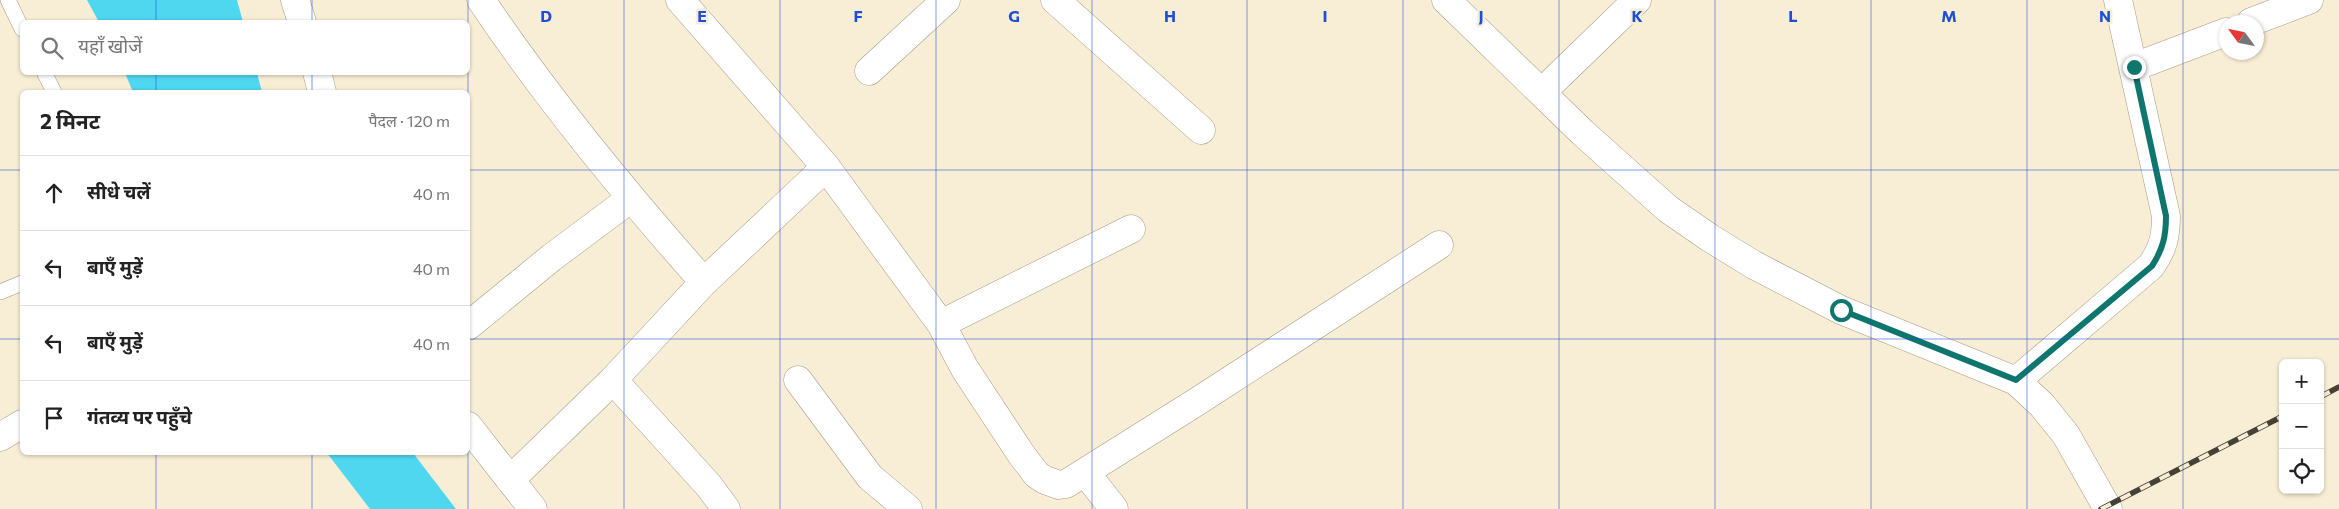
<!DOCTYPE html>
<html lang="hi">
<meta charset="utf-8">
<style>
:root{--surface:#fff;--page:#f2f2f2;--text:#222;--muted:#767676;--line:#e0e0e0}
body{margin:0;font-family:Commissioner,"Noto Sans Devanagari",sans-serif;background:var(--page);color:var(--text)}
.controls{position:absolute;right:15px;bottom:15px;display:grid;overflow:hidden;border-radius:8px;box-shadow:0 1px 4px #0004}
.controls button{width:45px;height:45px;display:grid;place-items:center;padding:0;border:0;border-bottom:1px solid var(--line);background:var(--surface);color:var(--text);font:25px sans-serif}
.compass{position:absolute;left:2219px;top:15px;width:45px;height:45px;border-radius:50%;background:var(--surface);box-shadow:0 1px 4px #0004;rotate:303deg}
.stop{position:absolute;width:15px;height:15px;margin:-11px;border:4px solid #0f766e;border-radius:50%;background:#fff}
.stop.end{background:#0f766e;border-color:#fff;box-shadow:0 1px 5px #0008}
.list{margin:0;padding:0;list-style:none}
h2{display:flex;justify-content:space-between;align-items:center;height:65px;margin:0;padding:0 20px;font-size:21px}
h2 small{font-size:16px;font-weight:400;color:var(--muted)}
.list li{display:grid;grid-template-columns:32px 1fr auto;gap:15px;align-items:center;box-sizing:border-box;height:75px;padding:0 20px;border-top:1px solid var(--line)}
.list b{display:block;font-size:19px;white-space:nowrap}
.list em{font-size:16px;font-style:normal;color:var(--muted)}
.icon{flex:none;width:28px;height:28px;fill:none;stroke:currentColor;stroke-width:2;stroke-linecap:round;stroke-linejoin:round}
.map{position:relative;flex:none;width:2339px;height:509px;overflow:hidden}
.search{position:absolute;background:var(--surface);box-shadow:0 1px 4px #0004;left:20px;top:20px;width:450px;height:55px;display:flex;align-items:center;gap:12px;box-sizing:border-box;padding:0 18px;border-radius:8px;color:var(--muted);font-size:19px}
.panel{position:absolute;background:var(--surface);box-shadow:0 1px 4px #0004;left:20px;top:90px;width:450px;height:365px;border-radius:8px}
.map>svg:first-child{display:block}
.water{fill:#4fd7f0}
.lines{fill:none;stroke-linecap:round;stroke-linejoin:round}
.lane-casing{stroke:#a69c86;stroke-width:16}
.street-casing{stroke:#a69c86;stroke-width:29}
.lane{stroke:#fff;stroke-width:15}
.street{stroke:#fff;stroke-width:28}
.rail-casing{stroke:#464136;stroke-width:5.5}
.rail{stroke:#f8edd5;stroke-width:4;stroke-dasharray:11;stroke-linecap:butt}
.route{stroke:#0f766e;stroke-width:6}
.grid{fill:none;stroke:#1d4ed8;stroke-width:1;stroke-opacity:0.55}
.grid-label{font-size:16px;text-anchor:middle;font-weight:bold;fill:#1d4ed8;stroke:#f8edd5;stroke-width:5;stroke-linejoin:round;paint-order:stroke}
</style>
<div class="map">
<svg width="2339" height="509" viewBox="0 0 2339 509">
<rect width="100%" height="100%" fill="#f8edd5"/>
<!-- water -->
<path class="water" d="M 87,0 L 237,0 L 243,22 L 99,22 Z
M 125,73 L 257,73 L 262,92 L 133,92 Z
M 327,453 L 413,453 L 456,509 L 370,509 Z"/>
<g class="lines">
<defs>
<path id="lane" d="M 8,0 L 22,29
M 44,72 L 54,92
M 0,292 L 22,283"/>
<path id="street" d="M 295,0 L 302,22
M 481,0 C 548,100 624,192 704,282
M 680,0 L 826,167 L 941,324 L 1131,229
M 1055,0 L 1201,130
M 1446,0 L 1583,133 L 1668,209 L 1710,238 L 1754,265 L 1841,310 L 2016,381 L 2042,405 L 2066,435 L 2108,509
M 2251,22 L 2309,0
M 2134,67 L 2226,32
M 869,71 L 946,0
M 317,72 L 322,92
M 1542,92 L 1637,0
M 941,324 L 965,369 L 1021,454 L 1037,475 L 1045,480 L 1059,485 L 1066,484 L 1198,401 L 1439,245
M 468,326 L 551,258 L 630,199
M 613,380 L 709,486 L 726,509
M 798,380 L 870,477 L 908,509
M 2016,381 L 2151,266 C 2163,249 2166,236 2166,216 L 2118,0
M 468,426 L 533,509
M 0,437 L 22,424
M 1085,472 L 1114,509
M 510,480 L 613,380 L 704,282 L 826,167"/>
</defs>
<!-- lane casing -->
<use href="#lane" class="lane-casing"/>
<!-- street casing -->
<use href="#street" class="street-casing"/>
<!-- lane -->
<use href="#lane" class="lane"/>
<!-- street -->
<use href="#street" class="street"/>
<defs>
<path id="rail" d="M 2320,397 L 2339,387
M 2101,509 L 2283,416"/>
</defs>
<!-- rail casing -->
<use href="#rail" class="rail-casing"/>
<!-- rail -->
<use href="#rail" class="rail"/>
</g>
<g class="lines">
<!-- route -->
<path class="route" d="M 1841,310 L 2016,380 L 2152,266 C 2163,249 2166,236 2166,216 L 2134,67"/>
</g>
<!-- grid -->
<path class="grid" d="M 156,0 L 156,22M 312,0 L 312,22M 468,0 L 468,509M 624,0 L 624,509M 780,0 L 780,509M 936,0 L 936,509M 1092,0 L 1092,509M 1247,0 L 1247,509M 1403,0 L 1403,509M 1559,0 L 1559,509M 1715,0 L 1715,509M 1871,0 L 1871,509M 2027,0 L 2027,509M 2183,0 L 2183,509M 156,72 L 156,92M 312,72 L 312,92M 0,170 L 22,170M 468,170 L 2339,170M 0,339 L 22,339M 468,339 L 2339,339M 156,452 L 156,509M 312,452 L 312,509"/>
<g class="grid-label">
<text x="546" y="22">D</text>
<text x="702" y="22">E</text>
<text x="858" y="22">F</text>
<text x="1014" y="22">G</text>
<text x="1170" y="22">H</text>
<text x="1325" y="22">I</text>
<text x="1481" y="22">J</text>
<text x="1637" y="22">K</text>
<text x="1793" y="22">L</text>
<text x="1949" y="22">M</text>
<text x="2105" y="22">N</text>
</g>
</svg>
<div class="controls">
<button>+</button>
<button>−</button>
<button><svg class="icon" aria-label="locate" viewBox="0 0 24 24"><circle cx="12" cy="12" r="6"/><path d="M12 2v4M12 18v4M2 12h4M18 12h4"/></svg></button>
</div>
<svg class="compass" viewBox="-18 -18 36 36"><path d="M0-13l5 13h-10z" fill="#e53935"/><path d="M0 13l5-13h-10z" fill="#767676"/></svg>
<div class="stop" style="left:1841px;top:310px"></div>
<div class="stop end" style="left:2134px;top:67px"></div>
<div class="search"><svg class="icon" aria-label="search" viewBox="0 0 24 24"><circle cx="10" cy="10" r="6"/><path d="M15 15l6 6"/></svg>यहाँ खोजें</div>
<section class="panel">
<h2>2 मिनट<small>पैदल · 120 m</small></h2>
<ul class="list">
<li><svg class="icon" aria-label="ahead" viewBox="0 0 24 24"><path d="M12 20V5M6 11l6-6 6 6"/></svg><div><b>सीधे चलें</b></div><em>40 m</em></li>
<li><svg class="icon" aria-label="left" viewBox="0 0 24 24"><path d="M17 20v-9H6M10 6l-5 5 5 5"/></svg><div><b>बाएँ मुड़ें</b></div><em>40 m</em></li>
<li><svg class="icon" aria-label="left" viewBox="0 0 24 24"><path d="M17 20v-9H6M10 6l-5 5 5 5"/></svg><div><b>बाएँ मुड़ें</b></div><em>40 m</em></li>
<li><svg class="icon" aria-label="arrive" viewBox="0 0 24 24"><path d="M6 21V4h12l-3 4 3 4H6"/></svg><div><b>गंतव्य पर पहुँचे</b></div></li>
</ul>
</section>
</div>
